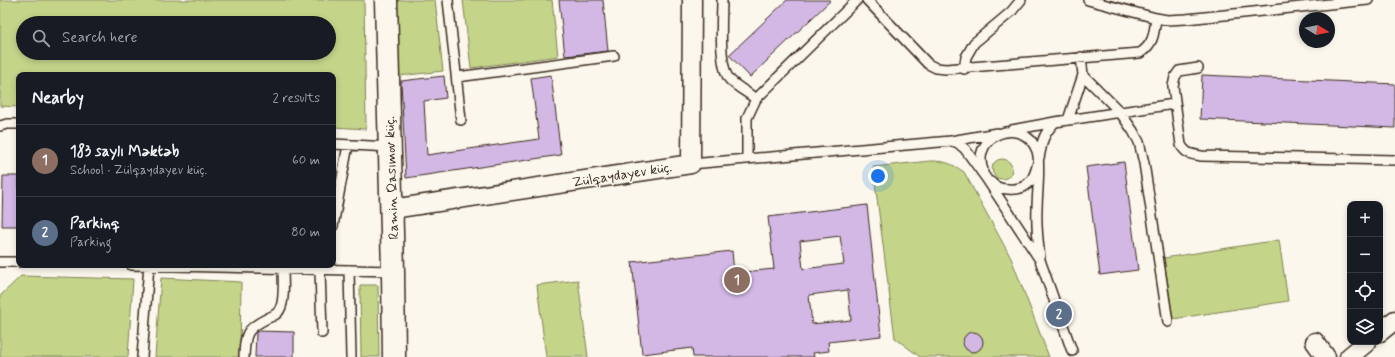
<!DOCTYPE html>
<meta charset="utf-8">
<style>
:root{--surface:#171b24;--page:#20242c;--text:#f1f3f6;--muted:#9ea1a6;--line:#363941;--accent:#0f766e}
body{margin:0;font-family:Mynerve,sans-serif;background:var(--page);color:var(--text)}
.controls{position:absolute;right:12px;bottom:12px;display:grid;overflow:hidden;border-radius:8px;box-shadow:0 2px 6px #0003}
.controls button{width:36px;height:36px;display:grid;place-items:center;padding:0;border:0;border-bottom:1px solid var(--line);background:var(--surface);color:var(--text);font:20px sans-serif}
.compass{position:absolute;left:1299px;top:12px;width:36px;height:36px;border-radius:50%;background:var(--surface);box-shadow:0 2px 6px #0003;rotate:100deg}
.you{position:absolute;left:878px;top:176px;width:14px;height:14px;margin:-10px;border:3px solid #fff;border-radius:50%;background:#1a73e8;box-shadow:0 0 0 6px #1a73e833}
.badge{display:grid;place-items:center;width:26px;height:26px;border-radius:50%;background:var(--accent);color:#fff;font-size:13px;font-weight:700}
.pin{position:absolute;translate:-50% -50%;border:2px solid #fff;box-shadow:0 1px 4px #0006}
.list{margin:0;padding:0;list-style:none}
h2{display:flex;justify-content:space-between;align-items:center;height:52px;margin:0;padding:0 16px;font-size:17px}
h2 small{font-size:13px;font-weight:400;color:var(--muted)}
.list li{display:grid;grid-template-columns:26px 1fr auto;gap:12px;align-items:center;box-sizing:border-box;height:72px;padding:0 16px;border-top:1px solid var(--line)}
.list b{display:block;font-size:15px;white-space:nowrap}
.list p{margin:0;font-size:13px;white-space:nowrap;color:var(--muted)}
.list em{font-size:13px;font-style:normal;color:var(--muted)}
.icon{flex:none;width:22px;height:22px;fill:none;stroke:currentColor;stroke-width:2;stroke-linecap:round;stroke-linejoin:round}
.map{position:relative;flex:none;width:1395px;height:357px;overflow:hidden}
.search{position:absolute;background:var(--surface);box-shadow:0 2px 6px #0003;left:16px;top:16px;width:320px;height:44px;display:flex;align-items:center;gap:10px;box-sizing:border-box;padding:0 14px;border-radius:22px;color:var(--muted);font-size:15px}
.panel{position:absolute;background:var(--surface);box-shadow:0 2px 6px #0003;left:16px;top:72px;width:320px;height:196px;border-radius:8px}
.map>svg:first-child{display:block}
.green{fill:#c4d58a;stroke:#808054;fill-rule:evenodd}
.building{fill:#d3b8e6;stroke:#3b2a1e;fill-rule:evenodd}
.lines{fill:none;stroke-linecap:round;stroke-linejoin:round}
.lane-casing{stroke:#3b2a1e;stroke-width:12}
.street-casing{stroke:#3b2a1e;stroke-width:21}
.secondary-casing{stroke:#3b2a1e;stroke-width:25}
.lane{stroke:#fbf7ec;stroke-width:9}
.street{stroke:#fbf7ec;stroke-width:18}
.secondary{stroke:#fbf7ec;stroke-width:22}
.labels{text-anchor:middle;stroke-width:3.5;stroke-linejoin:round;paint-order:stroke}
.street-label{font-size:14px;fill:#3b2a1e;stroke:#fbf7ec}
</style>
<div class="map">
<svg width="1395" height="357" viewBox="0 0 1395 357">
<rect width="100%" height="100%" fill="#fbf7ec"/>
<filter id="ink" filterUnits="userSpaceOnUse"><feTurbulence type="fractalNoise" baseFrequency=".025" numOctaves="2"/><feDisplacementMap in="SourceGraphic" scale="8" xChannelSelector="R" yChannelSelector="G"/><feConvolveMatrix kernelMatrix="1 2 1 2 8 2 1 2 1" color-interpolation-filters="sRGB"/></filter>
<g filter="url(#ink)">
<!-- green -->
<path class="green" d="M 0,0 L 364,0 L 366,129 L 333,127 L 333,75 L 19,75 L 19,107 L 0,106 ZM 23,23 L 329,23 L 329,53 L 23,53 Z
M 396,0 L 435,0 L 443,71 L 399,76 Z
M 463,0 L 552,0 L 558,56 L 471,68 Z
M992 169a10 10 0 1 1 20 0a10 10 0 1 1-20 0Z
M 930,161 C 945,161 951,163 964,172 L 1011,258 L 1049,357 L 920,357 L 895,338 L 873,167 Z
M 1279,240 L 1288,301 L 1173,319 L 1164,258 Z
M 21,276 L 133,279 L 128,357 L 0,357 L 0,296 Z
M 161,278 L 241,282 L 240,357 L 155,357 Z
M 578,280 L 588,357 L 546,357 L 537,285 Z
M 360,285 L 378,285 L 379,357 L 361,357 Z"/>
<!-- building -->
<path class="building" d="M 559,0 L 603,0 L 608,51 L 565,56 Z
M 787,0 L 831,0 L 750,77 L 729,55 Z
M 551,75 L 561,155 L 406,178 L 401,81 L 444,76 L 446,98 L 424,101 L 427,155 L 539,139 L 531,78 Z
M 1202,75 L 1395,84 L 1395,128 L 1200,119 Z
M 1124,162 L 1138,270 L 1100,275 L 1086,167 Z
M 3,176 L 19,176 L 19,226 L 2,226 Z
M 867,205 L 881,336 L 828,342 L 829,351 L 813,353 L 814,357 L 693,357 L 692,348 L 642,354 L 632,262 L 732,251 L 734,273 L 774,269 L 768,217 ZM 840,236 L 844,264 L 803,269 L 800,241 ZM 848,290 L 851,320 L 812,324 L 809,295 Z
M 257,331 L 294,332 L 294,357 L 255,357 L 256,333 Z
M963 342a10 10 0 1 1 20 0a10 10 0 1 1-20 0Z"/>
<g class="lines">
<defs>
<path id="lane" d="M 448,0 L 461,120
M 722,0 C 722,18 718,67 730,80 C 737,87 748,93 756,99
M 867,0 L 928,64 L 936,68 L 946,69 L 1140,53 C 1154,44 1154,33 1156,18
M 1088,0 L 1156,18 L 1167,20 L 1186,19 L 1368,0
M 1081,57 L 1083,75 L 1120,112 L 1133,131 L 1139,142 L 1144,163 L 1168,322
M 1198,68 L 1179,71 L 1175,77 L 1173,86 L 1181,145 C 1186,154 1191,154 1201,156 L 1395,160
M 964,69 L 966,57 L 974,43 L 1011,12 L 1021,0
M 457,77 L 614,56
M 1068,120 L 1083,75
M 0,126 L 7,124 L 19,124
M 1012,130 L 1055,122 L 1174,104
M 951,141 L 997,133
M 333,144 L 390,147
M 747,159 L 747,118 L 756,99 L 857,0
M 691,164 L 951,141 L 958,143 L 965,149 L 986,178 L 1040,260 L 1072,351
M 983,170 C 970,135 1023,114 1037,151 C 1041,163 1037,195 1037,209 C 1036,226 1038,242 1040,258
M 991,182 C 995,187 1002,189 1008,189 C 1039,192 1037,160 1043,140 C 1046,132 1050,127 1055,122
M 333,226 L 348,145
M 0,262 L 19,262
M 131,265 L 393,271
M 320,270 L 322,333
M 349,270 L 351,357
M 142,357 L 149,265
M 244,357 C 245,333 246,329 268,318 C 273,316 278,314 280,309 C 285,300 283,279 283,269"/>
<path id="street" d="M 392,209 L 691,164 L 692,0
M 1380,332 L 1395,320
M 1315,342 L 1326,357
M 1349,357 L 1367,342"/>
<path id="secondary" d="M 386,0 L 393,271 L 394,357"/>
</defs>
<!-- lane casing -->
<use href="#lane" class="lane-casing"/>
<!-- street casing -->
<use href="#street" class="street-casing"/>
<!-- secondary casing -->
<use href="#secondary" class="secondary-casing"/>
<!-- lane -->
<use href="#lane" class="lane"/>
<!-- street -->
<use href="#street" class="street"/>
<!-- secondary -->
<use href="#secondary" class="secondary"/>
</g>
</g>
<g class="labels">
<!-- street labels -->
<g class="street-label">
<text transform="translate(622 174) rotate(-9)" y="5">Zülqaydayev küç.</text>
<text transform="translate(391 178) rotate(-92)" y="5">Ramin Qasımov küç.</text>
</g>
</g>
</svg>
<div class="controls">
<button>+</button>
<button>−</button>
<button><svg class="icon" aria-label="locate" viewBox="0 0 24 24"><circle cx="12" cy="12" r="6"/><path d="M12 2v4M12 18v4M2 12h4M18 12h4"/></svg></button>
<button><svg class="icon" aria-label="layers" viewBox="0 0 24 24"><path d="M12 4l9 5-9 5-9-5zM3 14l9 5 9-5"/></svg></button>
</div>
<svg class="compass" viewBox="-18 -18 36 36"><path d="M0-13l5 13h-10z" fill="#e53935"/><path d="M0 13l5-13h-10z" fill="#9ea1a6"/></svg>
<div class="you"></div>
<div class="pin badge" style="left:737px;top:280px;background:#8d6e63">1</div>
<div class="pin badge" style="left:1059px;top:314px;background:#5c6f8a">2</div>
<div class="search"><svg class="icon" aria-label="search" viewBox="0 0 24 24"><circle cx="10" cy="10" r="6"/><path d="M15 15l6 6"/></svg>Search here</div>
<section class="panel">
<h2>Nearby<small>2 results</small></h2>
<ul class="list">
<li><span class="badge" style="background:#8d6e63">1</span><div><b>183 saylı Məktəb</b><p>School · Zülqaydayev küç.</p></div><em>60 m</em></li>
<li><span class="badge" style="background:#5c6f8a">2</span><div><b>Parkinq</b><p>Parking</p></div><em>80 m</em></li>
</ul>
</section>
</div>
